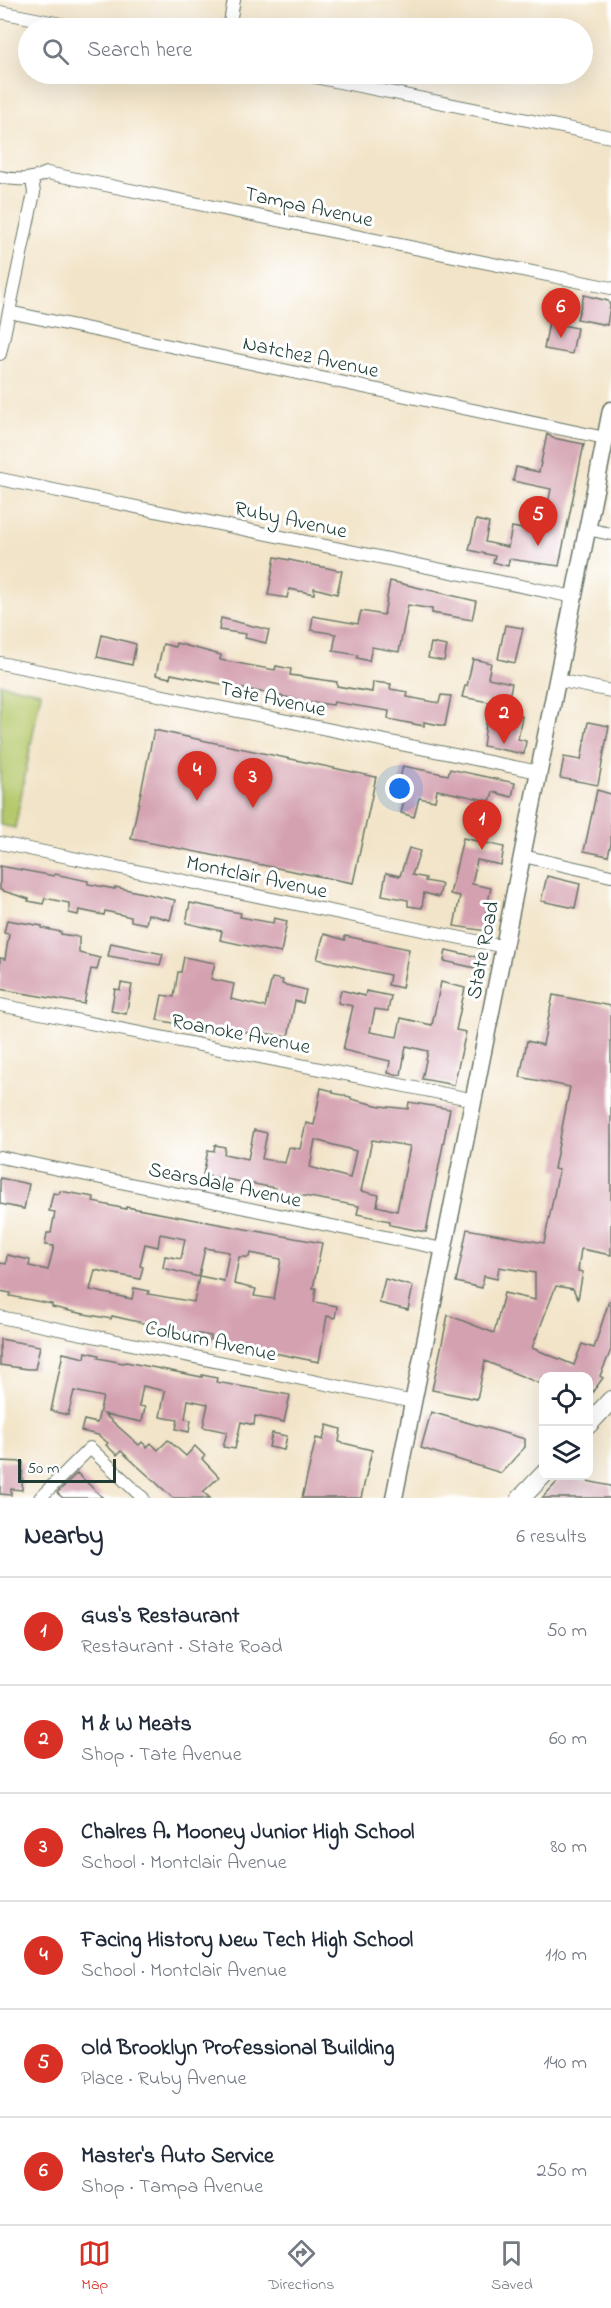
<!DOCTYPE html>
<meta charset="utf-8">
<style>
:root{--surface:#fff;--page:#f6f6f7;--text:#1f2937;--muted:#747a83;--line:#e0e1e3;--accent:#d93025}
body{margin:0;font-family:"Indie Flower",sans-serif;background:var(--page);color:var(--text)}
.controls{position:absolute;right:18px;bottom:18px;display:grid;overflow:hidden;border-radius:12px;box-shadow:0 6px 24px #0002}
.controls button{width:54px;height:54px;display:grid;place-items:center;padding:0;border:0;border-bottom:2px solid var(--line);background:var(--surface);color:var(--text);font:30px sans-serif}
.scale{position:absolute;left:18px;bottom:15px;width:98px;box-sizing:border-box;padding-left:6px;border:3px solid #1f3d34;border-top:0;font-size:16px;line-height:21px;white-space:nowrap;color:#1f3d34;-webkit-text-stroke:4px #fff;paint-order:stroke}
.you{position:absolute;left:400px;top:789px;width:21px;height:21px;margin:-15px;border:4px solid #fff;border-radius:50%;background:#1a73e8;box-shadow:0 0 0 9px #1a73e833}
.badge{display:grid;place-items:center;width:39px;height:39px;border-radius:50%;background:var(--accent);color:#fff;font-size:20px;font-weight:700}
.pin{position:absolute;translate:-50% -50px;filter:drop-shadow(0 2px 3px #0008)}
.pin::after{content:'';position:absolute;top:32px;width:21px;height:18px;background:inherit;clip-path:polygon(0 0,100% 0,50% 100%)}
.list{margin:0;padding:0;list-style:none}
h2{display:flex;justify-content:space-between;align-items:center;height:78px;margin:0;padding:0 24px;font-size:26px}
h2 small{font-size:20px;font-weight:400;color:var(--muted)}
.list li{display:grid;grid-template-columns:39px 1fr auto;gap:18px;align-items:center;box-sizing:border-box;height:108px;padding:0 24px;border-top:2px solid var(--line)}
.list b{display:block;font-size:22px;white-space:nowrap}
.list p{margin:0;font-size:20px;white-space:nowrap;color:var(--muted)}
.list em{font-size:20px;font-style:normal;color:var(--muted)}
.icon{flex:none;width:33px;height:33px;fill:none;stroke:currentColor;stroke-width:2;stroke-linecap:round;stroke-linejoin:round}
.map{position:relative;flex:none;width:611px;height:1498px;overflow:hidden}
.search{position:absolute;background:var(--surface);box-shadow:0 6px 24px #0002;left:18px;right:18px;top:18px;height:66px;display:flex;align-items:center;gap:15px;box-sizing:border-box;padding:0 21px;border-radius:33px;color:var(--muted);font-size:22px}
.sheet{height:726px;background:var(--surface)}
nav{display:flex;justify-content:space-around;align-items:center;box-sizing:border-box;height:84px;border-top:2px solid var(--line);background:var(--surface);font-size:16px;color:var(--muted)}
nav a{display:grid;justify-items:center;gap:3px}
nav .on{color:var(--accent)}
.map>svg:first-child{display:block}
.green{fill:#b5c96c;stroke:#6a8350;stroke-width:1.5}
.building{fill:#d4a1b0;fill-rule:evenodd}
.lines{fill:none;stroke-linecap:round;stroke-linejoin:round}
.street-casing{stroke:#697768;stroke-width:14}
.secondary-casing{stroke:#697768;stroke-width:19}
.primary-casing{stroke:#697768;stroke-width:20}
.street{stroke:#fff;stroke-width:12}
.secondary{stroke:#fff;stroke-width:16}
.primary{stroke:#fff;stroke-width:18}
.labels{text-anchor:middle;stroke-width:6;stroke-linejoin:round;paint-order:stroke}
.street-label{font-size:21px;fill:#1f3d34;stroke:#fff}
</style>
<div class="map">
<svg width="611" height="1498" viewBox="0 0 611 1498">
<rect width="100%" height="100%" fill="#fff"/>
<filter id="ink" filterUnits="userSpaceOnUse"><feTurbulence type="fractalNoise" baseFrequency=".0167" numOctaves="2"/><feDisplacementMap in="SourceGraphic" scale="12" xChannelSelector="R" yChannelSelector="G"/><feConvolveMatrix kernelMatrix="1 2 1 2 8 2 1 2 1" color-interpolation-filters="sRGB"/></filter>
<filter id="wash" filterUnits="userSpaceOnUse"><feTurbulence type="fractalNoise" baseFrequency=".008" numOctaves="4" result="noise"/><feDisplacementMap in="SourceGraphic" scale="24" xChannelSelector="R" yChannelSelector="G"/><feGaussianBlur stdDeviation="1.35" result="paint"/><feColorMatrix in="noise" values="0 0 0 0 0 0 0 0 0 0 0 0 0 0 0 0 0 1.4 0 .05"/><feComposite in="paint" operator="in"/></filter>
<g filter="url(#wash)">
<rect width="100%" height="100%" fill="#f2e4c8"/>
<!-- green -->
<path class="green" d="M 0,684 L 41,692 L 15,828 L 0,825 Z"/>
<g id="blocks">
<!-- building -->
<path class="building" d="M 584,295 L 608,301 L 610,306 L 607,325 L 577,319 Z
M 549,322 L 577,328 L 572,354 L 544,349 Z
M 547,434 L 553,438 L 584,444 L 559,566 L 509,559 L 508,566 L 493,562 L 495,556 L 469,550 L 476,520 L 489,523 L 485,542 L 508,547 L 512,527 L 542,533 L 551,489 L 513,481 L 516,467 L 539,472 Z
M 275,557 L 342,571 L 337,594 L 314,588 L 314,594 L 289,589 L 287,598 L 268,595 Z
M 390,581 L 476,601 L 472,620 L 432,613 L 432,609 L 408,605 L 399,652 L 372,647 L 369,661 L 357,658 L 358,655 L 333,651 L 336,634 L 311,630 L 313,616 L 358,624 L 361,611 L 384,615 Z
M 221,618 L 269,630 L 266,643 L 245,638 L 246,634 L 219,630 Z
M 505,625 L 523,628 L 515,663 L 498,659 Z
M 102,635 L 136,644 L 132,665 L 97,657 Z
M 176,643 L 221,655 L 220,660 L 275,670 L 276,666 L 291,669 L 290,675 L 337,682 L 337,686 L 372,692 L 373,682 L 391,684 L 390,689 L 408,692 L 407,697 L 439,703 L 441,695 L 451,696 L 445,726 L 424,722 L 424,726 L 388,719 L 389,711 L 334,702 L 333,705 L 310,702 L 171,674 L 170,678 L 156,675 L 163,644 L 175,647 Z
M 431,643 L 447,646 L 444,661 L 428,658 Z
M 473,659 L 491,663 L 488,678 L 512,683 L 506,713 L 522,716 L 518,739 L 526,741 L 524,754 L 483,746 L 489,702 L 462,697 L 465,686 L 467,686 Z
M 588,722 L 609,726 L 598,785 L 560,778 L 564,757 L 581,760 Z
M 154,730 L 376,777 L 353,883 L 131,839 Z
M 403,766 L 448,775 L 450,769 L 515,783 L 512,797 L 493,792 L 490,801 L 437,790 L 435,801 L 419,798 L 414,817 L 401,813 L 407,789 L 398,787 Z
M 597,790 L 611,794 L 611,843 L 608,856 L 584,851 Z
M 463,838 L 504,847 L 501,865 L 477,860 L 472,884 L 491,888 L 485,916 L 488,917 L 486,931 L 454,926 L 460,896 L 450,894 Z
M 409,848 L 420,851 L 412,875 L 426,878 L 425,881 L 442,884 L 439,897 L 424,893 L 422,908 L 408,906 L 408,900 L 382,895 L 386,873 L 400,876 Z
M 0,866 L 54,876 L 55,874 L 88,881 L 88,884 L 115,889 L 115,887 L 175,900 L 170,920 L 148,914 L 146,924 L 131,921 L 131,917 L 105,911 L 104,915 L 79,910 L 78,915 L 69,913 L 69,903 L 45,898 L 43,904 L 28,901 L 29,899 L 0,890 Z
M 547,876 L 580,884 L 575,908 L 541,901 Z
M 190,903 L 241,913 L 240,917 L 273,923 L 274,918 L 287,921 L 281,953 L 220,940 L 222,931 L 186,923 Z
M 7,920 L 42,926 L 42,928 L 61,932 L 61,934 L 79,937 L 79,953 L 100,958 L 97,970 L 91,969 L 84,1004 L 0,989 L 0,958 L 5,959 L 9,934 L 4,933 Z
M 324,934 L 345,940 L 345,936 L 409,949 L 402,988 L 388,985 L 390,975 L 317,959 Z
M 111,943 L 163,954 L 160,965 L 108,956 Z
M 446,950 L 482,958 L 480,969 L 444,961 Z
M 184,957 L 215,963 L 211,979 L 234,984 L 231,999 L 265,1007 L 272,978 L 283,980 L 282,984 L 306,990 L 303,1003 L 295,1001 L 288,1037 L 264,1033 L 263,1036 L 240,1031 L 239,1037 L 225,1034 L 226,1032 L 195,1025 L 194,1027 L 157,1020 L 162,995 L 174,997 L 178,972 L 181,972 Z
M 441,982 L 465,988 L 456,1030 L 466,1032 L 454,1085 L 422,1079 L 428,1051 L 406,1046 L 401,1075 L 388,1073 L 390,1061 L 343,1050 L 353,1006 L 338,1003 L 341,990 L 365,996 L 366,991 L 391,996 L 388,1011 L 375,1009 L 370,1032 L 397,1037 L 401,1018 L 432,1025 Z
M 121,983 L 132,985 L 126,1014 L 111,1011 L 115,989 L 120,990 Z
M 553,995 L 611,1006 L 611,1255 L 581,1249 L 578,1271 L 583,1272 L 578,1299 L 573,1289 L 556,1286 L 532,1348 L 574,1365 L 582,1344 L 594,1348 L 609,1301 L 611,1301 L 611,1350 L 600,1376 L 603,1378 L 594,1390 L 588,1401 L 588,1377 L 543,1377 L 543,1385 L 485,1361 L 477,1399 L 432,1390 L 448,1315 L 494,1333 L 504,1293 L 535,1300 L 535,1273 L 499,1267 L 497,1279 L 484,1276 L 482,1288 L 456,1282 L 467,1229 L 544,1243 L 559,1170 L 554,1169 L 570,1087 L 520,1077 L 527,1041 L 543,1045 Z
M 321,1088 L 333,1091 L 333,1093 L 351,1097 L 351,1099 L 380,1106 L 408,1109 L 409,1102 L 450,1109 L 426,1232 L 390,1225 L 390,1221 L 357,1214 L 359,1206 L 288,1193 L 287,1196 L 275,1193 L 276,1188 L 203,1175 L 208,1150 L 214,1151 L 215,1145 L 225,1147 L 224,1154 L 248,1159 L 254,1130 L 267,1133 L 262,1159 L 285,1163 L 289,1147 L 300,1149 L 306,1123 L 314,1125 ZM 315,1140 L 356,1151 L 350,1178 L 310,1167 ZM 372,1140 L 410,1146 L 397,1211 L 377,1206 L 379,1195 L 361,1191 Z
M 0,1178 L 29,1184 L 24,1209 L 0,1204 Z
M 60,1191 L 94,1197 L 93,1202 L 126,1209 L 126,1207 L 322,1243 L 313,1288 L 316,1288 L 314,1302 L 337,1306 L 335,1318 L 327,1316 L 319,1362 L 210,1340 L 211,1336 L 164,1328 L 164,1329 L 152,1327 L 152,1325 L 112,1316 L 111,1319 L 74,1312 L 52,1307 L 52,1304 L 10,1296 L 11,1293 L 0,1291 L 0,1263 L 6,1264 L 7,1255 L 30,1260 L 29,1266 L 48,1270 L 54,1246 L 45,1245 L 47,1233 L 51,1233 L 55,1212 L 49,1211 L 53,1193 L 59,1194 ZM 160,1234 L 185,1239 L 181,1259 L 165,1256 L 163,1268 L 199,1277 L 194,1302 L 148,1294 L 149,1291 L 134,1288 L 132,1299 L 90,1290 L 95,1270 L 140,1279 L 143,1267 L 140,1266 L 145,1244 L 158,1247 ZM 205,1248 L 229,1252 L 224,1281 L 199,1276 ZM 250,1253 L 281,1259 L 274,1299 L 254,1296 L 256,1289 L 234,1284 L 239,1257 L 249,1257 Z
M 385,1279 L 413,1286 L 408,1310 L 379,1303 Z
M 0,1339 L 40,1346 L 35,1369 L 28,1369 L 0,1365 Z
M 86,1352 L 99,1355 L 98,1358 L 123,1363 L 126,1362 L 202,1377 L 202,1375 L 217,1378 L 216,1382 L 290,1395 L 284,1422 L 255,1416 L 254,1425 L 241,1422 L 235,1449 L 223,1447 L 227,1432 L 203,1427 L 208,1404 L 188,1400 L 185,1419 L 191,1420 L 189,1432 L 176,1429 L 178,1420 L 160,1417 L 165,1391 L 143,1386 L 139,1406 L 145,1407 L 142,1422 L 104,1414 L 139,1445 L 142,1442 L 147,1447 L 151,1443 L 158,1450 L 168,1440 L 186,1456 L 195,1446 L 205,1456 L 202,1459 L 219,1477 L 203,1492 L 210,1498 L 173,1498 L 121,1451 L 117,1455 L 106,1445 L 108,1443 L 98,1435 L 81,1431 L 84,1420 L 97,1423 L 103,1397 L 74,1391 L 68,1415 L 51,1411 L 63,1353 L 85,1358 Z
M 431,1412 L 525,1439 L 525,1447 L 501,1473 L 421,1448 Z
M 327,1425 L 341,1429 L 339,1442 L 372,1450 L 361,1498 L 302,1498 L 316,1438 L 323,1440 Z
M 272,1433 L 287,1436 L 284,1450 L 269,1447 Z
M 0,1461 L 23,1462 L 22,1490 L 11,1489 L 11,1495 L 0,1494 Z
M 77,1473 L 103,1498 L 63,1498 L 57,1493 Z
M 563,1476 L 611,1486 L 611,1498 L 542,1498 Z"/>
</g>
</g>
<g filter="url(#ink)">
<use href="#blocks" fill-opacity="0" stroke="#697768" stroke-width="1.5"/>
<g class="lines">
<defs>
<path id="street" d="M 0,12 L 81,28
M 229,28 L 234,0
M 300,74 L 611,137
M 0,177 C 18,181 31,180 47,173 L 611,288
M 9,312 L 605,438
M 0,354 L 34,193 L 32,179
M 0,479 L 574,597
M 587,529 L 611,534
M 0,663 L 539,772
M 557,680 L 611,691
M 0,843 L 505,947
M 523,856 L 611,876
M 0,1005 L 475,1100
M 0,1157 L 443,1249
M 0,1317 L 414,1402
M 40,1498 L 90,1448 L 143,1498"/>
<path id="secondary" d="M 394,1498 L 611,410"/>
<path id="primary" d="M 588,1425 L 611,1400
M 521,1498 L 544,1474"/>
</defs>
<!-- street casing -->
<use href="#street" class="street-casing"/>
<!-- secondary casing -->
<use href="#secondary" class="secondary-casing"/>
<!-- primary casing -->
<use href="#primary" class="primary-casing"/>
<!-- street -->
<use href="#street" class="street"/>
<!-- secondary -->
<use href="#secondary" class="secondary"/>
<!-- primary -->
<use href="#primary" class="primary"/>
</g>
</g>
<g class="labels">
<!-- street labels -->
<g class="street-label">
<text transform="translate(309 206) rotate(12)" y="7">Tampa Avenue</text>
<text transform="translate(311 356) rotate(12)" y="7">Natchez Avenue</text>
<text transform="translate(291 519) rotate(12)" y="7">Ruby Avenue</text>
<text transform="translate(273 698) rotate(12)" y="7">Tate Avenue</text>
<text transform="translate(257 876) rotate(12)" y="7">Montclair Avenue</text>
<text transform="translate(482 950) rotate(-79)" y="7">State Road</text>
<text transform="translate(241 1033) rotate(11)" y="7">Roanoke Avenue</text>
<text transform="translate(225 1184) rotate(12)" y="7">Searsdale Avenue</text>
<text transform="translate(211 1340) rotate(12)" y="7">Colburn Avenue</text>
</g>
</g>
</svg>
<div class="controls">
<button><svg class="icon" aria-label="locate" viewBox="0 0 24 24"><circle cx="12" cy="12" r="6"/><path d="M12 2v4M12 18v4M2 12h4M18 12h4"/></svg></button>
<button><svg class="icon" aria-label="layers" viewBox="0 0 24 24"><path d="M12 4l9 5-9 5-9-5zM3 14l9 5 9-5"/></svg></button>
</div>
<div class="scale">50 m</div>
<div class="you"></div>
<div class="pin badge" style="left:482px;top:850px">1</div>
<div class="pin badge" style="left:504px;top:744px">2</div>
<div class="pin badge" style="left:253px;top:808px">3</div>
<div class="pin badge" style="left:197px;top:801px">4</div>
<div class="pin badge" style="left:538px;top:546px">5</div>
<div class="pin badge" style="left:561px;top:338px">6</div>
<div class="search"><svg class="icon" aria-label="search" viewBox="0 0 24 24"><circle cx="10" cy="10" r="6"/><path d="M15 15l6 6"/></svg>Search here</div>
</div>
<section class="sheet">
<h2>Nearby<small>6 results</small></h2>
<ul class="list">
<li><span class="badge">1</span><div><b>Gus's Restaurant</b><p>Restaurant · State Road</p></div><em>50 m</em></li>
<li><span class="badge">2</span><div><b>M &amp; W Meats</b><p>Shop · Tate Avenue</p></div><em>60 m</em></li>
<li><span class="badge">3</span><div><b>Chalres A. Mooney Junior High School</b><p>School · Montclair Avenue</p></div><em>80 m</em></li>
<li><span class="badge">4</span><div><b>Facing History New Tech High School</b><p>School · Montclair Avenue</p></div><em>110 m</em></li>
<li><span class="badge">5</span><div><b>Old Brooklyn Professional Building</b><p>Place · Ruby Avenue</p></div><em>140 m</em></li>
<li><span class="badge">6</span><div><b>Master's Auto Service</b><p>Shop · Tampa Avenue</p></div><em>250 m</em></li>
</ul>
</section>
<nav>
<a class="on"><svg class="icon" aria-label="map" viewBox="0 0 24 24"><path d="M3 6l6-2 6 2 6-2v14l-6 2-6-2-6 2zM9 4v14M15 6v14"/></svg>Map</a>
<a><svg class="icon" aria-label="directions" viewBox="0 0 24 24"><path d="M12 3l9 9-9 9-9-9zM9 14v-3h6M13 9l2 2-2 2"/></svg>Directions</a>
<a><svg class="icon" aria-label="saved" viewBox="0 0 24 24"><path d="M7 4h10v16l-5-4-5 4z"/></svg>Saved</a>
</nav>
